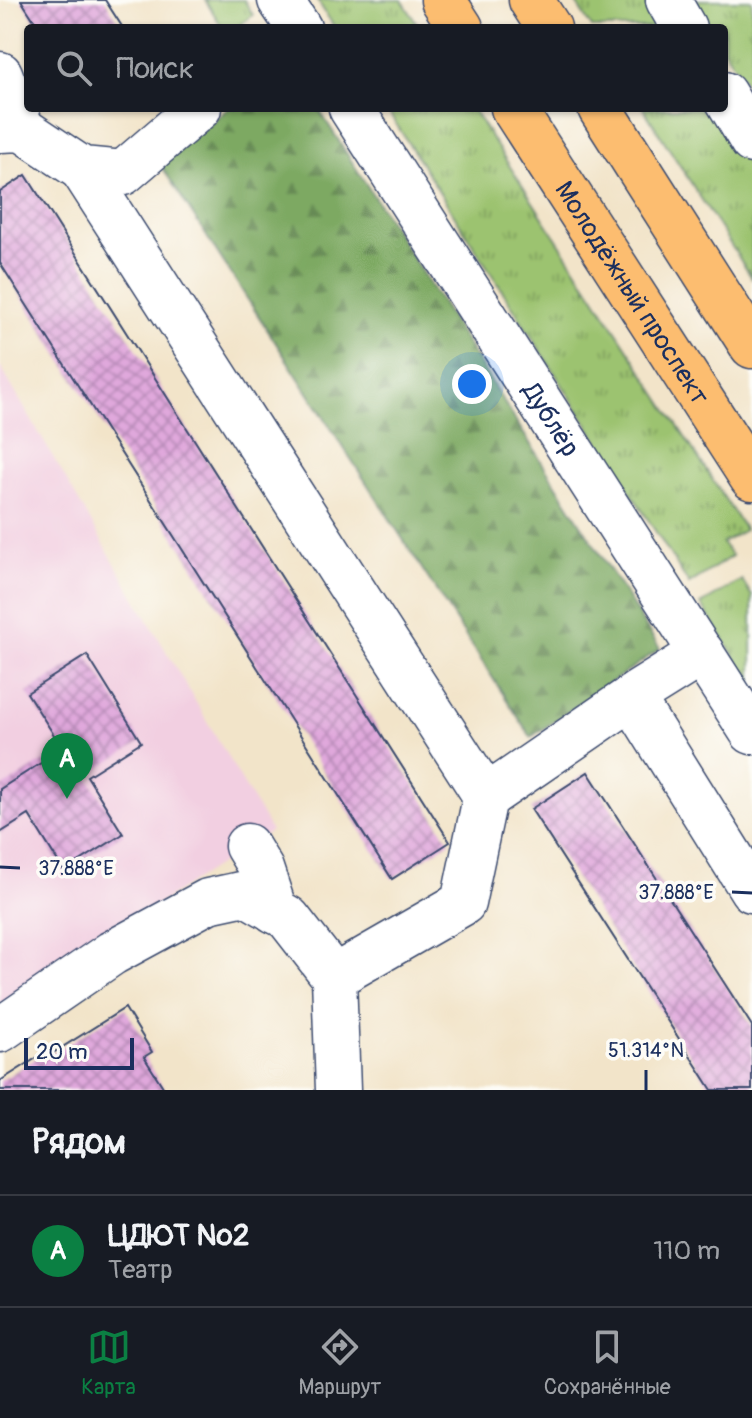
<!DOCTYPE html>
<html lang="ru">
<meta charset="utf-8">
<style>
:root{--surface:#171b24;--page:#242831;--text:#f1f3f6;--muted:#9ea1a6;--line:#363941;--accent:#0b8043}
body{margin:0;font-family:Pangolin,sans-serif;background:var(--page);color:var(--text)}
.scale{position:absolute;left:24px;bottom:20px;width:110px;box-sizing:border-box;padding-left:8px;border:4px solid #1b2f5e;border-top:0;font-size:22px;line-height:28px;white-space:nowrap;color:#1b2f5e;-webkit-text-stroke:6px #fdfcf7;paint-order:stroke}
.you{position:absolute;left:472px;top:384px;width:28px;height:28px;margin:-20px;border:6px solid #fff;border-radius:50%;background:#1a73e8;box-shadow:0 0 0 12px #1a73e833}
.badge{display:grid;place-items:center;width:52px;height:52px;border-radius:50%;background:var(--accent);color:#fff;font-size:26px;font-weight:700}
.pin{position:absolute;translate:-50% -66px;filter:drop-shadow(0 2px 4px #0008)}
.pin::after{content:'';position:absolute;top:42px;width:28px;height:24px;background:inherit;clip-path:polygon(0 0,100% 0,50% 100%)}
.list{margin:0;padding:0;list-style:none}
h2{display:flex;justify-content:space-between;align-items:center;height:104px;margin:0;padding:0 32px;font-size:34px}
h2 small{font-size:26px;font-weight:400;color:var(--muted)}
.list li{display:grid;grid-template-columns:52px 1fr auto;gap:24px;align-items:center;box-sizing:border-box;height:112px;padding:0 32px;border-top:2px solid var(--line)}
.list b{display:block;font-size:30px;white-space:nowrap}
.list p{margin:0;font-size:26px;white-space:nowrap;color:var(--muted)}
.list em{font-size:26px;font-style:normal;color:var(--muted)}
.icon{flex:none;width:44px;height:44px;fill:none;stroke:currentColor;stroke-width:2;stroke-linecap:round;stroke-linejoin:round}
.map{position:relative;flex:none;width:752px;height:1090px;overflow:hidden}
.search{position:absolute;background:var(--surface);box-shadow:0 2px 6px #0004;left:24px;right:24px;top:24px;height:88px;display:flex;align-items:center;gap:20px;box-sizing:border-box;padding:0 28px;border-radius:8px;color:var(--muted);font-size:30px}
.sheet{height:216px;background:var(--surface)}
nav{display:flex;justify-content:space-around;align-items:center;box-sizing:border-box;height:112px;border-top:2px solid var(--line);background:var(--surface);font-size:22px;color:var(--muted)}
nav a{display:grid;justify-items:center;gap:4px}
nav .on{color:var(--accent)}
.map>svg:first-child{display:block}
.built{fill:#f2cfe1}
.grass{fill:url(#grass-tufts);stroke:#5c7966;stroke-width:2}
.forest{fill:url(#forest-firs);stroke:#4c6c60;stroke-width:2}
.building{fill:url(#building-cross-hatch)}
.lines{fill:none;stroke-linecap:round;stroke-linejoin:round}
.minor-casing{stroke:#3b4a6e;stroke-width:47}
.major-casing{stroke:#3b4a6e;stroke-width:47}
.minor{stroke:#fff;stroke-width:44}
.major{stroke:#fcbd6f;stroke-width:44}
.ticks{fill:none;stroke:#1b2f5e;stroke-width:3}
.labels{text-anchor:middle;stroke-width:7;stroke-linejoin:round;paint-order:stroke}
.street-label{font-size:26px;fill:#1b2f5e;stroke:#fdfcf7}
.ticks-label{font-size:20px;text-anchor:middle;fill:#1b2f5e;stroke:#fdfcf7;stroke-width:7;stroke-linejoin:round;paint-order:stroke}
</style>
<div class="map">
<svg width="752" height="1090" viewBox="0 0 752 1090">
<defs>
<pattern id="grass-tufts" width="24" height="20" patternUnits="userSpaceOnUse" patternTransform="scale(2)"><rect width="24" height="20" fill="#9cc36f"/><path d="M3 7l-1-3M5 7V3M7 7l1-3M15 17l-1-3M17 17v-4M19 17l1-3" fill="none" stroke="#7e9f5e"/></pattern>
<pattern id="forest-firs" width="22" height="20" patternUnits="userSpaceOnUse" patternTransform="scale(2)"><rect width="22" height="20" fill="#7da962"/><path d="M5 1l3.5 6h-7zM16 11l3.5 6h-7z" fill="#668a54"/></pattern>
<pattern id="building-cross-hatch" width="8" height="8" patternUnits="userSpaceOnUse" patternTransform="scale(2)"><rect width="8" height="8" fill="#e0a8dc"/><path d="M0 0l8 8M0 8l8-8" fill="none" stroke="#b589b6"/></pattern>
</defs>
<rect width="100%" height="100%" fill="#fdfcf7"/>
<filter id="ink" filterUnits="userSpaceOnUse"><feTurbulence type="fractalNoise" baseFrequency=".0125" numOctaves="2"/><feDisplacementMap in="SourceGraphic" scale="16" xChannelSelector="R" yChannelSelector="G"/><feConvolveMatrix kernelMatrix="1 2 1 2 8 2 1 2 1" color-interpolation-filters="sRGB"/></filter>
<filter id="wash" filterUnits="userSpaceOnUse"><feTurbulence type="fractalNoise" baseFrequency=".006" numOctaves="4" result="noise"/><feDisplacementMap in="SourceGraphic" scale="32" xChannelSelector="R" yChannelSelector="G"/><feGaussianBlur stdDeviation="1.8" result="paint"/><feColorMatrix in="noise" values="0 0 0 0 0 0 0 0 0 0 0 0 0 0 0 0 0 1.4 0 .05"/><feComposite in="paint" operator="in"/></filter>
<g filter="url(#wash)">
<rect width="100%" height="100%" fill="#f2e4c9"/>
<!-- built -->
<path class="built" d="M 0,366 L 271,831 L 0,1006 Z"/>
<!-- grass -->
<path class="grass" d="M 205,0 L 244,0 L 253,15 L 235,28 L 223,28 Z
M 317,0 L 402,0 L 420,28 L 335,28 Z
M 574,0 L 648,0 L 665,28 L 592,28 Z
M 691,0 L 752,0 L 752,93 L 724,50 L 724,28 L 710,28 Z
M 386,108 L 472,108 L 745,530 L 722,543 L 732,556 L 689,584 Z
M 643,108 L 713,108 L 752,172 L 752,278 Z
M 742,580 L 752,596 L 752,684 L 701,604 Z"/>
<!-- forest -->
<path class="forest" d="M 229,108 L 318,108 L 660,649 L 531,737 L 160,164 Z"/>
<g id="blocks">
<!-- building -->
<path class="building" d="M 21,0 L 105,0 L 123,28 L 39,28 Z
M 26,175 L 450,842 L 392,879 L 0,263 L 0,192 Z
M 87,655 L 141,742 L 87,776 L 123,834 L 64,871 L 29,815 L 0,833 L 0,789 L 63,749 L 27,693 Z
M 588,772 L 752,1026 L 752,1090 L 712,1090 L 531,809 Z
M 125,1008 L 152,1052 L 144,1057 L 165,1090 L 0,1090 L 0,1081 L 46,1052 L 48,1056 Z"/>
</g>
</g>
<g filter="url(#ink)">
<use href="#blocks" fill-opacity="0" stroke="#3b4a6e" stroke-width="2"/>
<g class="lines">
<defs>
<g id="minor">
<path d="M 280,0 L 299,28"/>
<path d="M 668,0 L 684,28"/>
<path d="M 0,74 L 22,129"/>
<path d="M 724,94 L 752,141"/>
<path id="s1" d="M 351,108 L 752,732"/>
<path d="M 0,130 L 22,129 L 82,169 L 123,173 L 199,108"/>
<path d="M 82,169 L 481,789 L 485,798"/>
<path d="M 632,698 L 752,890"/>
<path d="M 247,846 L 261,869 L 275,911"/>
<path d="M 0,1030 L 112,953 L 208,901 L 245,893 L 288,918 L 334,977"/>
<path d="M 338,1090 L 334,977 L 463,903 L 485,798 L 638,693 L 702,653"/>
</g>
<g id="major">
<path d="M 443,0 L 461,28"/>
<path d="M 531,0 L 549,28"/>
<path id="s2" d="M 513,108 L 752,478"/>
<path d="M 600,108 L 752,346"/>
</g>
</defs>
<!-- minor casing -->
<use href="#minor" class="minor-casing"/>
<!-- major casing -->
<use href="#major" class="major-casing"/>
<!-- minor -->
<use href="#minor" class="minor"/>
<!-- major -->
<use href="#major" class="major"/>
</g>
</g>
<!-- ticks -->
<path class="ticks" d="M 0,867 L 20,868M 732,892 L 752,893M 646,1090 L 646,1070"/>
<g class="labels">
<!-- street labels -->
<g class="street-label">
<text dy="9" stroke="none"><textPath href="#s2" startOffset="220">Молодёжный проспект</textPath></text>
<text dy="9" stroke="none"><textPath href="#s1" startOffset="370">Дублёр</textPath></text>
</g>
</g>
<g class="ticks-label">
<text x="76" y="875">37.888°E</text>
<text x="676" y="899">37.888°E</text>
<text x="646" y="1057">51.314°N</text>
</g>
</svg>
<div class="scale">20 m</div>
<div class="you"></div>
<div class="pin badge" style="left:67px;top:799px">A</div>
<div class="search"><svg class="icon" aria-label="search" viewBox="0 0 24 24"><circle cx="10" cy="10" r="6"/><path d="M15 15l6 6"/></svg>Поиск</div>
</div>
<section class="sheet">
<h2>Рядом<small></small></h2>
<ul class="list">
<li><span class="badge">A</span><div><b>ЦДЮТ №2</b><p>Театр</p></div><em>110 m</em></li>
</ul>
</section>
<nav>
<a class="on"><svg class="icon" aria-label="map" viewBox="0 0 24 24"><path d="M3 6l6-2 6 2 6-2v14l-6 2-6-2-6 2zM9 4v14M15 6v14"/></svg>Карта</a>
<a><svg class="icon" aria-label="directions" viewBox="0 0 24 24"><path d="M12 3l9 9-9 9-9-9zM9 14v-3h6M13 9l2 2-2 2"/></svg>Маршрут</a>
<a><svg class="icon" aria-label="saved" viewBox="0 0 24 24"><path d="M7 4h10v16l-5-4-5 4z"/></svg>Сохранённые</a>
</nav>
